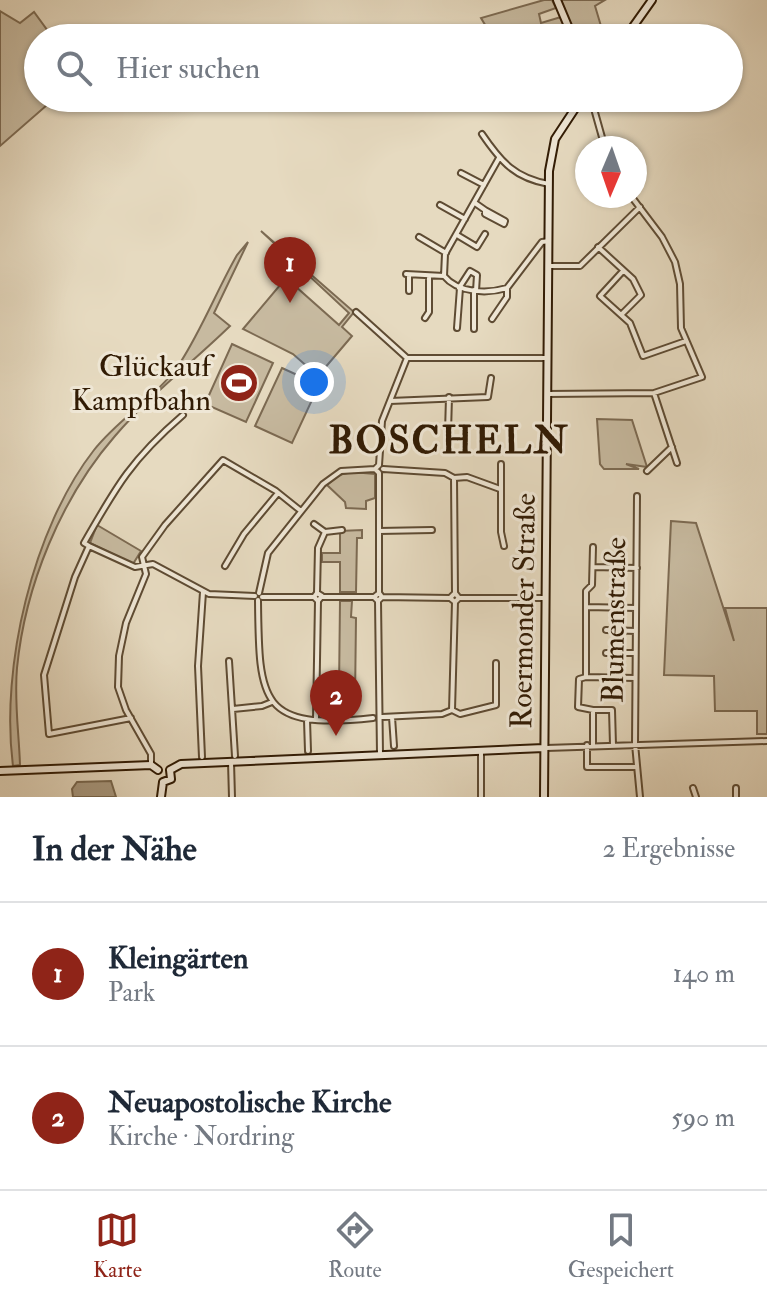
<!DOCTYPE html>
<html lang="de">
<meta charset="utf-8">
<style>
:root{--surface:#fff;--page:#f6f6f7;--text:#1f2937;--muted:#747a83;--line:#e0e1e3;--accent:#8f2418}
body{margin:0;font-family:"IM FELL Double Pica",serif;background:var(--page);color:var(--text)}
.compass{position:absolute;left:575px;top:136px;width:72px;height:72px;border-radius:50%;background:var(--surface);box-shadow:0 2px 6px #0004;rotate:182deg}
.you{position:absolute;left:314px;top:382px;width:28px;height:28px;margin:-20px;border:6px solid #fff;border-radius:50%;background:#1a73e8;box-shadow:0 0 0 12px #1a73e833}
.badge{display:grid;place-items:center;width:52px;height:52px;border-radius:50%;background:var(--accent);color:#fff;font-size:26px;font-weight:700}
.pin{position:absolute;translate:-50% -66px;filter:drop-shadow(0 2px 4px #0008)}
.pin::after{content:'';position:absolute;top:42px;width:28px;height:24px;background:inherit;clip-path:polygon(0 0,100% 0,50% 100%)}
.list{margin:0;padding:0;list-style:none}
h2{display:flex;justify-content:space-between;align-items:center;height:104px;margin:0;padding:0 32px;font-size:34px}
h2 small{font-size:26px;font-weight:400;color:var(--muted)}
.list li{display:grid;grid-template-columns:52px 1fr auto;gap:24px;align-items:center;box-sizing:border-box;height:144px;padding:0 32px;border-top:2px solid var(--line)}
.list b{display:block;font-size:30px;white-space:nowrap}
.list p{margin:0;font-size:26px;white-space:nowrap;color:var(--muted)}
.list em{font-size:26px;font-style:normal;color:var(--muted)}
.icon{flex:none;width:44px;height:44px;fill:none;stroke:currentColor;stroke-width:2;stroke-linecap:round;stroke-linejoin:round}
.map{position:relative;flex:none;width:767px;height:797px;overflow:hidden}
.search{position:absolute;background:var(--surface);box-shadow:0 2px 6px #0004;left:24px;right:24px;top:24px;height:88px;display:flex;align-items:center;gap:20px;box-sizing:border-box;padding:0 28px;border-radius:44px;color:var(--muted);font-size:30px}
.sheet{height:392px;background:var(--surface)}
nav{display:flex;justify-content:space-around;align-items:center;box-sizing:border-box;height:112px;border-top:2px solid var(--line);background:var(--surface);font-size:22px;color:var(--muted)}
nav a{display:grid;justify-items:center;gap:4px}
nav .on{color:var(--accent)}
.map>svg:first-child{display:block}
.green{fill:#c7baa0;stroke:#7c6a52;stroke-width:2}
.water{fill:#a89980;stroke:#78674e;stroke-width:2}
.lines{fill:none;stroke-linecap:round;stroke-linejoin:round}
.street-casing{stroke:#5e4b33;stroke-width:8}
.secondary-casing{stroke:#311b04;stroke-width:10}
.street{stroke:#efe7d6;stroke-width:4}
.secondary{stroke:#efe7d6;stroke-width:6}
.labels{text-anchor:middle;stroke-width:6;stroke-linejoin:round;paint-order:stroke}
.poi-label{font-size:30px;fill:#311b04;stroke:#efe7d6;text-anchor:end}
.street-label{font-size:30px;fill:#311b04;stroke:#efe7d6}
.district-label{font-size:38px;font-weight:bold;letter-spacing:2px;fill:#311b04;stroke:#efe7d6}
</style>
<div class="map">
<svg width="767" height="797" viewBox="0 0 767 797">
<rect width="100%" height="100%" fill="#e6dac0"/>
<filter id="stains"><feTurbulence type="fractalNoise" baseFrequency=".0025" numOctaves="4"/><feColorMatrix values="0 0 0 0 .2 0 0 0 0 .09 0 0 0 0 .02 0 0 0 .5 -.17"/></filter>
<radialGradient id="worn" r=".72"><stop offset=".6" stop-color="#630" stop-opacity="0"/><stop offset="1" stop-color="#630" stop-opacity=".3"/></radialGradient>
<!-- green -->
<path class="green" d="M 544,0 L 552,0 L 556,8 L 539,14 L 541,23 L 561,17 L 569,38 L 493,38 L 481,18 Z
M 560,0 L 605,0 L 595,6 L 601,26 L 574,35 Z
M 0,11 L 20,23 L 34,12 L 53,38 L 38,38 L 38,98 L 55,98 L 0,146 Z
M 261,231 L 354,312 L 342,327 L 352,336 L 318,376 L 293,354 L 243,329 L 286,278 L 339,325 L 349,313 Z
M 248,242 L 214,313 L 230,326 C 193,362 149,396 115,436 C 61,498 25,586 17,668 C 14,701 19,733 20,765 L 13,766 C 0,667 33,528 94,450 C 119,418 158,396 180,363 C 202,329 217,290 237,255 Z
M 232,344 L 273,363 L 246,422 L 205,404 Z
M 282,368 L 319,385 L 292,443 L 255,426 Z
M 597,419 L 632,420 L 647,467 L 626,464 L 639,469 L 604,469 L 600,464 Z
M 352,472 L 375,474 L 375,498 L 366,501 L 366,509 L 346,508 L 345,502 L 327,485 L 339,475 Z
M 671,521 L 696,523 L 734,641 L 725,608 L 767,608 L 767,734 L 757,734 L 757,711 L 715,711 L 714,676 L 664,675 Z
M 97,525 L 141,551 L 133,564 L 90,543 Z
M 362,530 L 362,538 L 357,538 L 356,592 L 340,592 L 340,562 L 322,562 L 322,553 L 340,553 L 340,531 Z
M 340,601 L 352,601 L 351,617 L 356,618 L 355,700 L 340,701 L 340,716 L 324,718 L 319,702 L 337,700 L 339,690 Z"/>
<!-- water -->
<path class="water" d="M 111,781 L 116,797 L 73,797 L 72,789 L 77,782 Z"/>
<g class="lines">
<defs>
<path id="street" d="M 591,98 L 605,148
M 482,134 C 501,162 515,178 549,184
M 499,158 L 445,254 L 444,276 C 458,293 487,294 507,288 L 542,242 L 549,241
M 461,173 L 484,185
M 475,203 L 485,210 L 485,214 L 504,224 L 505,221 L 485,210
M 440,205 L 465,219
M 457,235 L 477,247 L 485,234
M 419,237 L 446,253
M 598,247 L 633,279 L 641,295 L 622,314
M 548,266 L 580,266 L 640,207
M 623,271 L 600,296 L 630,323 L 643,356 L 686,341
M 406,274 L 444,276
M 459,288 L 470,271 L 477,275 L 476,291
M 409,291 L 409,275
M 356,312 L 407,358 L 548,358
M 425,318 L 429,312 L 429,278
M 492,319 L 507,297 L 507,288
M 457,328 L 460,288
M 474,329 L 474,290
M 654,393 L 677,463
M 547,394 L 654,393 L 702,377 L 681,328 L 680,284 L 675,262 L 662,237 L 631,196
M 390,401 L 488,397 L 491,378
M 448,432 L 449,397
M 501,464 L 501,532 L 504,546
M 383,469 L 445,473 L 454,478 L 455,593
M 647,471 L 672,447
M 454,478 L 467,477 L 500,489
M 637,496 L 635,744 L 640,797
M 314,524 L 325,532 L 318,548 L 317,593
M 379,531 L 432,530
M 325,532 L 342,530
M 89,546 L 135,567 L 153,564 L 209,594 L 255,596
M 225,566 L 244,534 L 278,493
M 593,567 L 637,568
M 259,593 L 268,553 L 323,484 L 341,471 L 375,469
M 379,593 L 374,597 L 378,601 L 380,754
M 262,597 L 314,597 L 318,601 L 322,596 L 317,593 L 314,597
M 322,597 L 374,597
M 382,597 L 450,598
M 459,598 L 455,602 L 450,598 L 455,593 L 459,598 L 546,598
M 258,600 C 259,703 260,730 373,718
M 378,601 L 382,597 L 379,593 L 379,473 L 375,469 L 379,465 L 382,421 L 407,358
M 586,607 L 636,608
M 606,630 L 636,631
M 606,653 L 635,653
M 229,661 L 235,756
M 586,677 L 586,591 L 592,585 L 593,547
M 586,677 L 579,679 L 578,707 L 593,710 L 593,745
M 586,677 L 635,678
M 233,709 L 262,706 L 272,702
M 452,710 L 460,714 L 496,705 L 496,663
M 593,710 L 612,710 L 613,745
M 382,717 L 442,714 L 452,710 L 455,602
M 392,717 L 394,746
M 131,718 L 49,734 L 44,675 L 75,577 L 89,546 L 84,543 C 117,485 132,459 183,415
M 316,719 L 318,601
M 307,720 L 308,751
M 587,745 L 587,767 L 637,767
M 546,748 L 767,741
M 481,752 L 481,797
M 202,757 L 198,666 L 203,592
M 231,762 L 232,797
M 151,765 L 151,754 L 126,710 L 118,687 L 119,656 L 126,623 L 146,574 L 142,557 L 165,525 L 223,460 L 276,491 L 301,511
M 693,788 L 696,797
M 736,788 L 736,797"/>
<path id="secondary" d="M 557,0 L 573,38
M 625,38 L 652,0
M 170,770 L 181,764 L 544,748
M 0,771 L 151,765 L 158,770
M 163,782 L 171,779 L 170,770
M 161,797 L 163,782
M 544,797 L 549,171 L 555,139 L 582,98"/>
</defs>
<!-- street casing -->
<use href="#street" class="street-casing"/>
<!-- secondary casing -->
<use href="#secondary" class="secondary-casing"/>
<!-- street -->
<use href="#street" class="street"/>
<!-- secondary -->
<use href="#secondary" class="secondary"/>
</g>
<!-- icons -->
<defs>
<symbol id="stadium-disc" viewBox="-11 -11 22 22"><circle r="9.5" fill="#8f2418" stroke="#efe7d6"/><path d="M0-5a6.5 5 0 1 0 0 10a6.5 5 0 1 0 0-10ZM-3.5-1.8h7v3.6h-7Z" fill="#fff"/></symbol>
</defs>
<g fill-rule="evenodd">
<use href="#stadium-disc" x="217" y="361" width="44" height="44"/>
</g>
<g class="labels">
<!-- poi labels -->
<g class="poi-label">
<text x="211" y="376">Glückauf<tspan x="211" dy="34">Kampfbahn</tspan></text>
</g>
<!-- street labels -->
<g class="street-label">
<text transform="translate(523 611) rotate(-89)" y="10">Roermonder Straße</text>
<text transform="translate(614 620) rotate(-89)" y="10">Blumenstraße</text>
</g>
<!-- district labels -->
<g class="district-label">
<text x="449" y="453">BOSCHELN</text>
</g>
</g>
<rect width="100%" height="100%" filter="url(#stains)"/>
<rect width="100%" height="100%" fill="url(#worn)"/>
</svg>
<svg class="compass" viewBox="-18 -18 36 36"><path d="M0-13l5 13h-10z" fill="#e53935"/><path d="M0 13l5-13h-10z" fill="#747a83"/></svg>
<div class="you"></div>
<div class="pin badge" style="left:290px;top:303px">1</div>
<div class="pin badge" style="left:336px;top:736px">2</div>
<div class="search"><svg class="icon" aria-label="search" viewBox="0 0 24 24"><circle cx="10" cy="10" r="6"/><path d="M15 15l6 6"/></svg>Hier suchen</div>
</div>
<section class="sheet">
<h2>In der Nähe<small>2 Ergebnisse</small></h2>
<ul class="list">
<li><span class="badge">1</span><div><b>Kleingärten</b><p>Park</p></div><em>140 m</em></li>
<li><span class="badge">2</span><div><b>Neuapostolische Kirche</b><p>Kirche · Nordring</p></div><em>590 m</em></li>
</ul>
</section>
<nav>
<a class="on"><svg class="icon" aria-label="map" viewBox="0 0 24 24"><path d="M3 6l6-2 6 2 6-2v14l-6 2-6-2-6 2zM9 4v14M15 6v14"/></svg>Karte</a>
<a><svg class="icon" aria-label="directions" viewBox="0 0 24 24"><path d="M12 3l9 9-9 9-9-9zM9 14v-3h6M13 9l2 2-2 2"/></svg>Route</a>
<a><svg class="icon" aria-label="saved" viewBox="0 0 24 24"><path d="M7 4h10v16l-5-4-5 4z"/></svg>Gespeichert</a>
</nav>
